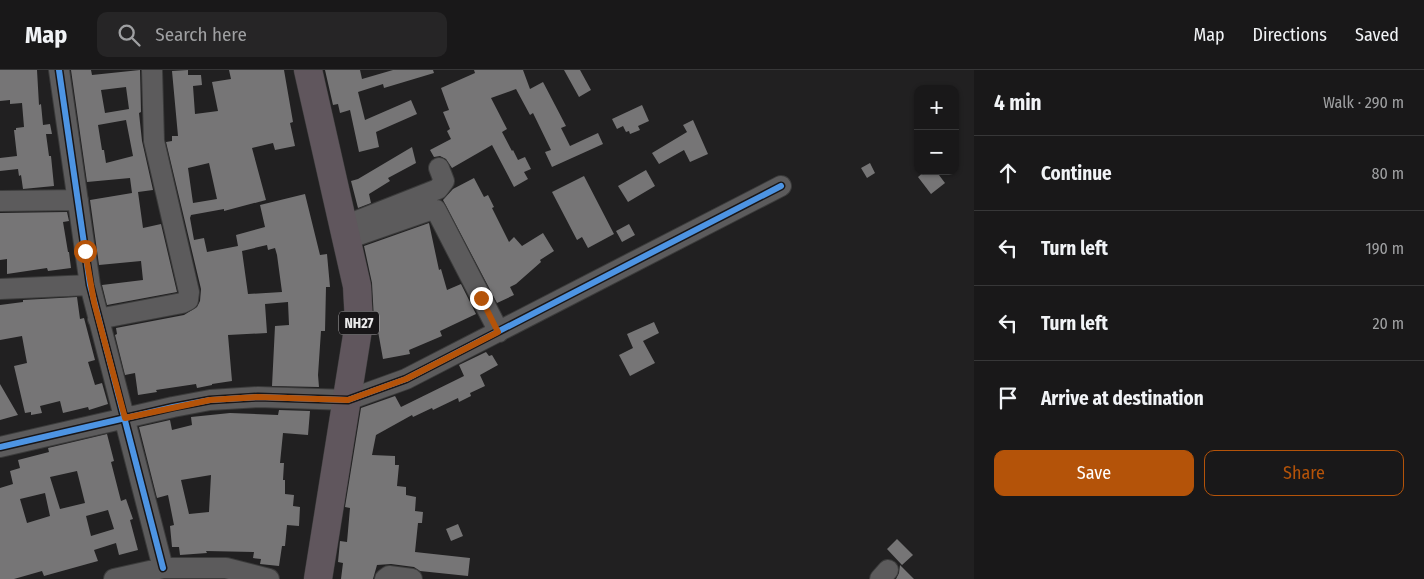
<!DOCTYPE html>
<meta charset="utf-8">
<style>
:root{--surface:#191819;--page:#262526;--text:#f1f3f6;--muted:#9fa0a2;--line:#373738;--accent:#b45309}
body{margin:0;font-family:"Fira Sans Condensed",sans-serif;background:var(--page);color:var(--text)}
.controls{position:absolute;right:15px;top:15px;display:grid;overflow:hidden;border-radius:10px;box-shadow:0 1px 4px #0004}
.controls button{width:45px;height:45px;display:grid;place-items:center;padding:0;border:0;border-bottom:1px solid var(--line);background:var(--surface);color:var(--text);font:25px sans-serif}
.stop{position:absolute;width:15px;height:15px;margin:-11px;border:4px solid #b45309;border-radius:50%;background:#fff}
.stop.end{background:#b45309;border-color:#fff;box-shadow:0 1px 5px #0008}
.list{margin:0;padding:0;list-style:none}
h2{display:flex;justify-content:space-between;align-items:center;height:65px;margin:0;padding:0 20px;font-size:21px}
h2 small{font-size:16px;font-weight:400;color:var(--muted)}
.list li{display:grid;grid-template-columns:32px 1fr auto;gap:15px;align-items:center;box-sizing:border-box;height:75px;padding:0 20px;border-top:1px solid var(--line)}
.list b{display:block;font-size:19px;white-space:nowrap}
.list em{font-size:16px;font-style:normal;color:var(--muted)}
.actions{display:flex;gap:10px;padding:15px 20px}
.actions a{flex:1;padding:11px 0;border:1px solid var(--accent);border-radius:10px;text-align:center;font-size:18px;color:var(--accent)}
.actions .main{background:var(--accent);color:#fff}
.icon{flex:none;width:28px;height:28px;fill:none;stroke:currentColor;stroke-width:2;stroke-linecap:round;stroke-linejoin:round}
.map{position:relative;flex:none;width:974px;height:509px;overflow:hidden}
header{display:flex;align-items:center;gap:30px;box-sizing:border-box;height:70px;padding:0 25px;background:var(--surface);border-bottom:1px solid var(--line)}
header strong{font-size:24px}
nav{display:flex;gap:28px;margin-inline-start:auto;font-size:18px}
.search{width:350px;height:45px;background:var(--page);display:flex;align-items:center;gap:12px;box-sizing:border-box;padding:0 18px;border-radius:10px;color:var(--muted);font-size:19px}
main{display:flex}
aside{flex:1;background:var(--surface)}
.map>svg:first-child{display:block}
.building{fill:#767576;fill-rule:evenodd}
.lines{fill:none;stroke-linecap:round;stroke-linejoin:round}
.minor-casing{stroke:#3b3b3b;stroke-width:22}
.highway-casing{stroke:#3b3b3b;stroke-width:29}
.minor{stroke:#5c5b5c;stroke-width:20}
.highway{stroke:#60565d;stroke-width:28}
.cycleway-casing{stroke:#181618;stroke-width:9}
.cycleway{stroke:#4d94e3;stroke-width:6}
.route{stroke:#b45309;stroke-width:6}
.labels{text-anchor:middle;stroke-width:5;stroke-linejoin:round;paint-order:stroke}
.shield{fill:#181618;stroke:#acaaac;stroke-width:1}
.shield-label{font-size:14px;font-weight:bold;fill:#ebeaeb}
</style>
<header>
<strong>Map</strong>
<div class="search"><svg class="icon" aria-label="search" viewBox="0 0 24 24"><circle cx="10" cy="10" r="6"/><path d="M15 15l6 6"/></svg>Search here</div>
<nav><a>Map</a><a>Directions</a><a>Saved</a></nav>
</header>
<main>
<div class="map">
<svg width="974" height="509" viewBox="0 0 974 509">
<rect width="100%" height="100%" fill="#212021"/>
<!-- building -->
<path class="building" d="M 0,0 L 37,0 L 39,35 L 41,34 L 43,55 L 50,54 L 52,64 L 46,64 L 49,86 L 51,86 L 54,116 L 23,119 L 21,105 L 19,106 L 18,99 L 0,101 L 0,88 L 17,86 L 14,60 L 16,60 L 16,58 L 24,57 L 22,33 L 10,34 L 10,30 L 0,31 Z
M 71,0 L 91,0 L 92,5 L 140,0 L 141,42 L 139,43 L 142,71 L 153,120 L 138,122 L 143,158 L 161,154 L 177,222 L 107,235 L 102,215 L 143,210 L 141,191 L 99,195 L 90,130 L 132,123 L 130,108 L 87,112 ZM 126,17 L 129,39 L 105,43 L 101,20 ZM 126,50 L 133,86 L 106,93 L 104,80 L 102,80 L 98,55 Z
M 188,0 L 188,5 L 201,5 L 202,15 L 193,16 L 195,44 L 218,41 L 212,12 L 231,9 L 229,0 L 284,0 L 293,52 L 290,53 L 295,76 L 275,80 L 273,73 L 252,78 L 266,130 L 224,141 L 224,139 L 191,145 L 190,148 L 194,170 L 204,168 L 207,182 L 238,176 L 236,165 L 265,157 L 260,135 L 305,124 L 320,185 L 327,184 L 330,217 L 326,217 L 325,261 L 321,261 L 318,305 L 319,317 L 272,316 L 275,256 L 289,255 L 288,232 L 265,234 L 267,263 L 228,265 L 232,311 L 212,314 L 212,315 L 197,318 L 196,314 L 156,320 L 157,322 L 138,325 L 135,303 L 125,305 L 115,265 L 117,264 L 116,258 L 184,245 L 197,237 L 200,231 L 201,219 L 166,72 L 172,71 L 172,66 L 178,66 L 172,1 ZM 209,93 L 217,129 L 193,133 L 188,98 ZM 267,175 L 268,180 L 275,178 L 277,185 L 282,222 L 248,224 L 242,181 Z
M 325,0 L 360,0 L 362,9 L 393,0 L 433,0 L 434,3 L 384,18 L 383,14 L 358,22 L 365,50 L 411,30 L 417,44 L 376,62 L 379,77 L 359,82 L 350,40 L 340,43 L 338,34 L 333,35 Z
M 474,0 L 523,0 L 530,19 L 543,12 L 566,56 L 561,58 L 570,76 L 598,63 L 603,74 L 552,97 L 545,82 L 551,80 L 533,43 L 530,45 L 516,19 L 491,28 L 507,59 L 502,62 L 512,81 L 513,80 L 518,90 L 525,87 L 531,99 L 524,102 L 528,109 L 514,117 L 492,75 L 452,98 L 446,89 L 440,86 L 434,87 L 430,80 L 451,69 L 447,61 L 450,59 L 443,42 L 449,40 L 441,18 L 475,3 Z
M 564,0 L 580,0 L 591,20 L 579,27 Z
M 642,35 L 649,51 L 638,56 L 640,60 L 630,64 L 629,61 L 626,62 L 623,56 L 617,59 L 612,49 Z
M 693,50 L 708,84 L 690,92 L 684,80 L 659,94 L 652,83 L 687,62 L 683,55 Z
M 412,77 L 416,93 L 388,108 L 390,111 L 369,124 L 371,133 L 358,138 L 351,111 L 358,109 Z
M 870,93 L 875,103 L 867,108 L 861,98 Z
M 646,100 L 655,116 L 628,132 L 618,116 Z
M 925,101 L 936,101 L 945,113 L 931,124 L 918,107 Z
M 584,106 L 614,164 L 588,178 L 582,167 L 577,170 L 552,122 Z
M 474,108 L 484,127 L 488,125 L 494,137 L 492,138 L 509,172 L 514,167 L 522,176 L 543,163 L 554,181 L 540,190 L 541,192 L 516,214 L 510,217 L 514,225 L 497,233 L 443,130 L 453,119 Z
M 67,142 L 69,151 L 63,152 L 68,182 L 69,182 L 71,198 L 48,201 L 47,198 L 7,204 L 7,189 L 0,190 L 0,143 Z
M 429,153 L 439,200 L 441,199 L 447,220 L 461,214 L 476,244 L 440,261 L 442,266 L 409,280 L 410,284 L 383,289 L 376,250 L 374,250 L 372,213 L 364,176 Z
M 629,154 L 635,165 L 622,172 L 616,161 Z
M 77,227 L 80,249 L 84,248 L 95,290 L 88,292 L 95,315 L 102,313 L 108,334 L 89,340 L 88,337 L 63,343 L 60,331 L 40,336 L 42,343 L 31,345 L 31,342 L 25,343 L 14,296 L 27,293 L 22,266 L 0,270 L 0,235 L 23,232 L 23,230 Z
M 654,252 L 659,263 L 643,271 L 655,293 L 630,306 L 619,285 L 633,278 L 627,264 Z
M 486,282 L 489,286 L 492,285 L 498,295 L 480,305 L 485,316 L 470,323 L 471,326 L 459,332 L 458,328 L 433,340 L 432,338 L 413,347 L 412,345 L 376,365 L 372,385 L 395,386 L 395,395 L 399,395 L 397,416 L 406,417 L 406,425 L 416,427 L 415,441 L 423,442 L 422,453 L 418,453 L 415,482 L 470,488 L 468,506 L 420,501 L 414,497 L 391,494 L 377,495 L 373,509 L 341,509 L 343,493 L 338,492 L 340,471 L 347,472 L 350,438 L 345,437 L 361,338 L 395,326 L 401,337 L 464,306 L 459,295 Z
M 0,314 L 18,345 L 0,350 Z
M 279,340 L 310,341 L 308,365 L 283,363 L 280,393 L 284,393 L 283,410 L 285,410 L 285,424 L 294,425 L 293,436 L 300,437 L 299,456 L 287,455 L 285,476 L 282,476 L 279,496 L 260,494 L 261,489 L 253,488 L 254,482 L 206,481 L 207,483 L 180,485 L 179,477 L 172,477 L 170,456 L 174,455 L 168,425 L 157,428 L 139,357 L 170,350 L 172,360 L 192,355 L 191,347 L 230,343 L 278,345 ZM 211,405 L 209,442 L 189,444 L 181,410 Z
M 107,364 L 114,391 L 111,392 L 121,431 L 126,429 L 133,449 L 130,450 L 138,480 L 119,485 L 116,473 L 94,480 L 98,491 L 44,506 L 42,501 L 14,509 L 0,509 L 0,418 L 13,414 L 10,401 L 20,398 L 18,390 L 49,382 L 48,378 ZM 77,401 L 85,433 L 60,439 L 50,407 ZM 45,423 L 50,446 L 27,453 L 20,429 ZM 108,440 L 114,459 L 91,466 L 86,446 Z
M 458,454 L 463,466 L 451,471 L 446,459 Z
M 897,469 L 913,485 L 902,495 L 887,479 Z
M 900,495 L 914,509 L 896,509 L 899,503 Z"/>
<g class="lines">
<defs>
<path id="minor" d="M 59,0 L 90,215 L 163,498
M 0,131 L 78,130
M 344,156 L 438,119 L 444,111 L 439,98
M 347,169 L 430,140 L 436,140 L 499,262
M 0,219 L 90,215
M 98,249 L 182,233 L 188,230 L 189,222 L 154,71 L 152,0
M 0,377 L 173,337 L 210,330 L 258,327 L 348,330 L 406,309 L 781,116
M 114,509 L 163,498 L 226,498 L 269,509
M 385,509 L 389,506 L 412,509
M 880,509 L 888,500"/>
<path id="highway" d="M 308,0 L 357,216 L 359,253 L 318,509"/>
</defs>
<!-- minor casing -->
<use href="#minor" class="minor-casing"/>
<!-- highway casing -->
<use href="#highway" class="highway-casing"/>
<!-- minor -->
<use href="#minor" class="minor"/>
<!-- highway -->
<use href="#highway" class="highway"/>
<defs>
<path id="cycleway" d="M 59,0 L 90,215 L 163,498
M 0,377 L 173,337 L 210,330 L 258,327 L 348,330 L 406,309 L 781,116"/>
</defs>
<!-- cycleway casing -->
<use href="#cycleway" class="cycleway-casing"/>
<!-- cycleway -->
<use href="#cycleway" class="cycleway"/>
</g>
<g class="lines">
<!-- route -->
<path class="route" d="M 85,181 L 94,232 L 125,348 L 210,330 L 258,327 L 348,330 L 406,309 L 498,262 L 481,228"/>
</g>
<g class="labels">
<!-- shield labels -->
<rect class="shield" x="339" y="241.5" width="40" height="23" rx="4"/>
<g class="shield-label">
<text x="359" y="258">NH27</text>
</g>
</g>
</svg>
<div class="controls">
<button>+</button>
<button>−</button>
</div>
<div class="stop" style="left:85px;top:181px"></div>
<div class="stop end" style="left:481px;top:228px"></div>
</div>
<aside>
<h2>4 min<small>Walk · 290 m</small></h2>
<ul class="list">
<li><svg class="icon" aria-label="ahead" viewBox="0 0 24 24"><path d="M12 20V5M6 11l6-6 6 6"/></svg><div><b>Continue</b></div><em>80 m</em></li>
<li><svg class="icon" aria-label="left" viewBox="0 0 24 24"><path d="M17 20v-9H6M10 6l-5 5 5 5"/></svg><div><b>Turn left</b></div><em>190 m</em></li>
<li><svg class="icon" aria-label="left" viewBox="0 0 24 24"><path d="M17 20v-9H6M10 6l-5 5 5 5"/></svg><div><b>Turn left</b></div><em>20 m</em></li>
<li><svg class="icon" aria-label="arrive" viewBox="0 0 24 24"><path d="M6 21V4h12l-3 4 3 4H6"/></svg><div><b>Arrive at destination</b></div></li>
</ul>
<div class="actions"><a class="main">Save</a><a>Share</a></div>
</aside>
</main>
